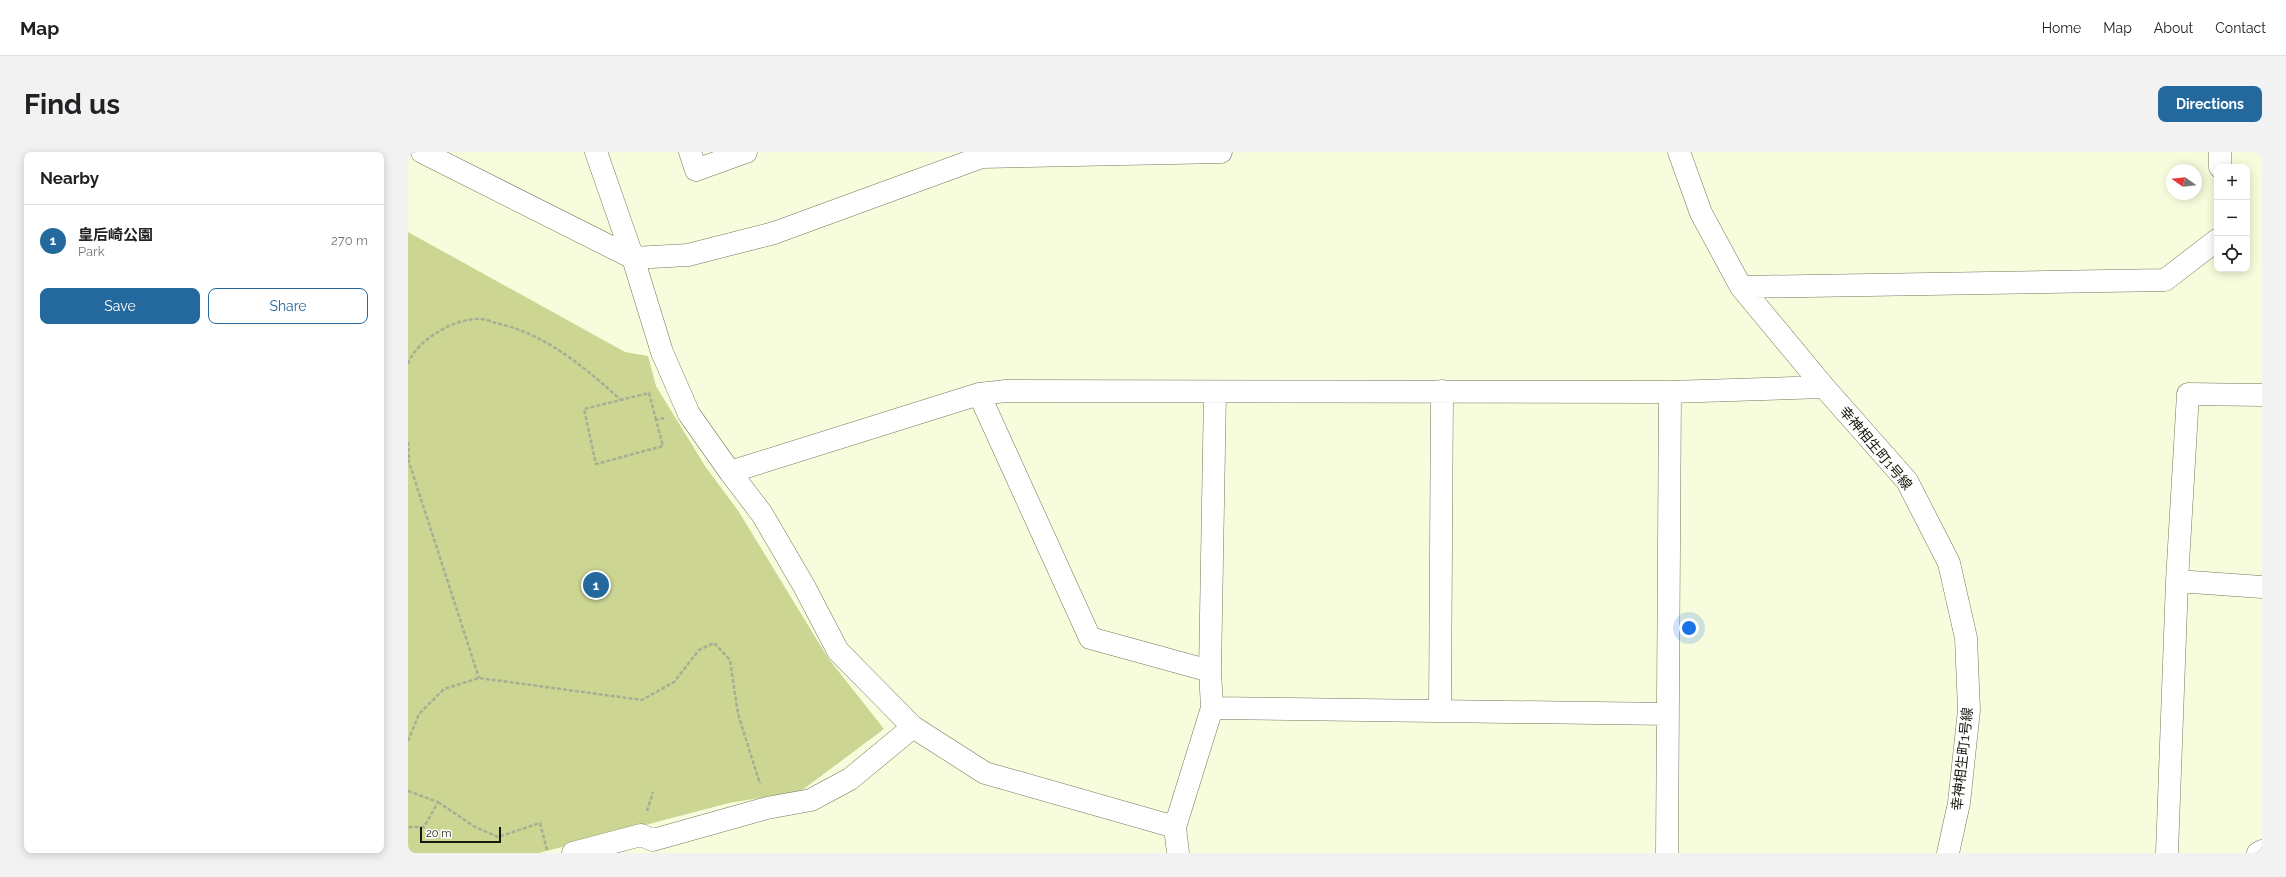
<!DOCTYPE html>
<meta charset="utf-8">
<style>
:root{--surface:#fff;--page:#f2f2f2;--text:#202124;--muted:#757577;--line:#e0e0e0;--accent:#23699d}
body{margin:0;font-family:Raleway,"Noto Sans JP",sans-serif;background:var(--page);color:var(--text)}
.controls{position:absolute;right:12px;top:12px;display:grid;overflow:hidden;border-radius:8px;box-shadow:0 2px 10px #0003}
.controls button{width:36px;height:36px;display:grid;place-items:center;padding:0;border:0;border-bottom:1px solid var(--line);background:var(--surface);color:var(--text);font:20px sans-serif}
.compass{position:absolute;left:1758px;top:12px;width:36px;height:36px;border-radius:50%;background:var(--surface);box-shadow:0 2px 10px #0003;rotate:284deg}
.scale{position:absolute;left:12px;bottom:10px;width:81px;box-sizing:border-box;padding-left:4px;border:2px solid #16180c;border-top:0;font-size:11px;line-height:14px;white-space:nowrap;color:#16180c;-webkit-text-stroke:3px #fff;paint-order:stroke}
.you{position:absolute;left:1281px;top:476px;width:14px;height:14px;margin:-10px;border:3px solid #fff;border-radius:50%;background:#1a73e8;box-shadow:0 0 0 6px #1a73e833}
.badge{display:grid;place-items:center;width:26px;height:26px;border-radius:50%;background:var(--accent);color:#fff;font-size:13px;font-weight:700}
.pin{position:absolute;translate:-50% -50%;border:2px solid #fff;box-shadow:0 1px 4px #0006}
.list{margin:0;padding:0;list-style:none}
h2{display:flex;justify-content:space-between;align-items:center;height:52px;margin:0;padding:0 16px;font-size:17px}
h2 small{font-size:13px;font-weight:400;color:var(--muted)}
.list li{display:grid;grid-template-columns:26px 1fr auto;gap:12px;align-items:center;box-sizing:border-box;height:72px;padding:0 16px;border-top:1px solid var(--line)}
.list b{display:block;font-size:15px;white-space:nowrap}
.list p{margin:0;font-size:13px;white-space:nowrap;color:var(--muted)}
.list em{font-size:13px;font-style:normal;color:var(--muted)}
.actions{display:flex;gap:8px;padding:12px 16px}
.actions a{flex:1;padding:9px 0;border:1px solid var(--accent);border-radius:8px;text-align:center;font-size:14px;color:var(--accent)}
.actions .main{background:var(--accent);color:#fff}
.icon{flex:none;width:22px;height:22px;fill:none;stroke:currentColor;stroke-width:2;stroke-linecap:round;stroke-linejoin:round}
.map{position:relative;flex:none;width:1854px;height:701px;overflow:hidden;border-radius:8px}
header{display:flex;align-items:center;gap:24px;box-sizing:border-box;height:56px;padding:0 20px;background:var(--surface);border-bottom:1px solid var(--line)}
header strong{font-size:19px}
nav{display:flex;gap:22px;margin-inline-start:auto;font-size:14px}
.intro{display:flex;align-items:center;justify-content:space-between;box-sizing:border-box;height:96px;padding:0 24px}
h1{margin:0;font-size:28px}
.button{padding:10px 18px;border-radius:8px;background:var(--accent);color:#fff;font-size:14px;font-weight:700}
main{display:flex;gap:24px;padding:0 24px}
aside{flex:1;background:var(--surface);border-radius:8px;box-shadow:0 2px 10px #0003}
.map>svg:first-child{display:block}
.green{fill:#ccd692}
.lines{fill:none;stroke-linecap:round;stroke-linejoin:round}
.minor-casing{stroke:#73775b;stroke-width:23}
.path{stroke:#a9ad94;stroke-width:2.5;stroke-dasharray:4 2;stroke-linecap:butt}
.minor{stroke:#fff;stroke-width:22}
.labels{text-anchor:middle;stroke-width:4;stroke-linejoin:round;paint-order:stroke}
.street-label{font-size:14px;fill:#16180c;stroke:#fff}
</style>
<header>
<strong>Map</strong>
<nav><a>Home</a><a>Map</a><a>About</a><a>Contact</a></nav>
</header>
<div class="intro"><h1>Find us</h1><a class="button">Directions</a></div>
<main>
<aside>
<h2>Nearby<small></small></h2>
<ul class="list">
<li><span class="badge">1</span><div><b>皇后崎公園</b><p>Park</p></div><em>270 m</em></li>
</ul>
<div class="actions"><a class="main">Save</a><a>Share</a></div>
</aside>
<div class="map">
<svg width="1854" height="701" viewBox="0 0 1854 701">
<rect width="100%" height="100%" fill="#f7fddc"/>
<!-- green -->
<path class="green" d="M 0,80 L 217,200 L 240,204 L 248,234 L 297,314 L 331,360 L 420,506 L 476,577 L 393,639 L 321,651 L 131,701 L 0,701 Z"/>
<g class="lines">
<defs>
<path id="minor" d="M 14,0 L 225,106 L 280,103 L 366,81 L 574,5 L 813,0
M 188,0 L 225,106 L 254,200 L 281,262 L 322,320 L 571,242 L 598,239 L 1262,240
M 282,0 L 288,18 L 338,0
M 1271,0 L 1293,61 L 1333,135 L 1416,235 L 1499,329 L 1541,411 L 1558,486 L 1561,558 L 1551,651 L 1540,701
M 1812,0 L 1812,15
M 1333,135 L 1757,128 L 1809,88
M 571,242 L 682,486 L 802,519
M 322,320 L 354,362 L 396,434 L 430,499 L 505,575 L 577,621 L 767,675
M 1769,429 L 1854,435
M 804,556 L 1260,562
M 1032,559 L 1034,239
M 165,701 L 233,683 L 245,688 L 359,656 L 403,648 L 442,627 L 505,575
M 770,701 L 767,675 L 804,556 L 802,519 L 807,240
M 1259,701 L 1262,240 L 1416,235
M 1759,701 L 1769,429 L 1780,242 L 1854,243
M 1850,701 L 1854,699"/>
</defs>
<!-- minor casing -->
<use href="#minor" class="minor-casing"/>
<!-- path -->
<path class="path" d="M 0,212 C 5,198 18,187 30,180 C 41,173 54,168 67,167 C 74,166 82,169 88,171 C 138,182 176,215 213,248
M 248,268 L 241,241 L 176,257 L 188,312 L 255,294 L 248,268 L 256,266
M 0,290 L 1,307
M 0,307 L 71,526
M 0,589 L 11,562 L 36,537 L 71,526 L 234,548 L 266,530 L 291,498 L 306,491 L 322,508 L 330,562 L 352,632
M 0,639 L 30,650 L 16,675 L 0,675
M 30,650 L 67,675 L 90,685 L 132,671 L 139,698
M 239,659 L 245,640"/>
<!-- minor -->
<use href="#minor" class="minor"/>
</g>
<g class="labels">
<!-- street labels -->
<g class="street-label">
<text transform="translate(1468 296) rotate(50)" y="5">幸神相生町1号線</text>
<text transform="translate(1554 607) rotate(-84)" y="5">幸神相生町1号線</text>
</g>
</g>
</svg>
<div class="controls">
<button>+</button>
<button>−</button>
<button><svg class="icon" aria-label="locate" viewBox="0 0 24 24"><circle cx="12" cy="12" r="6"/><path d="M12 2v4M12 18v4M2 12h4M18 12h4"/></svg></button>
</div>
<svg class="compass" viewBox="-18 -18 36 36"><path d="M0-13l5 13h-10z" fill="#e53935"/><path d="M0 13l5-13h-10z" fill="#757577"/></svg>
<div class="scale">20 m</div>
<div class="you"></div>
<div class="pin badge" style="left:188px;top:433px">1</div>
</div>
</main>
